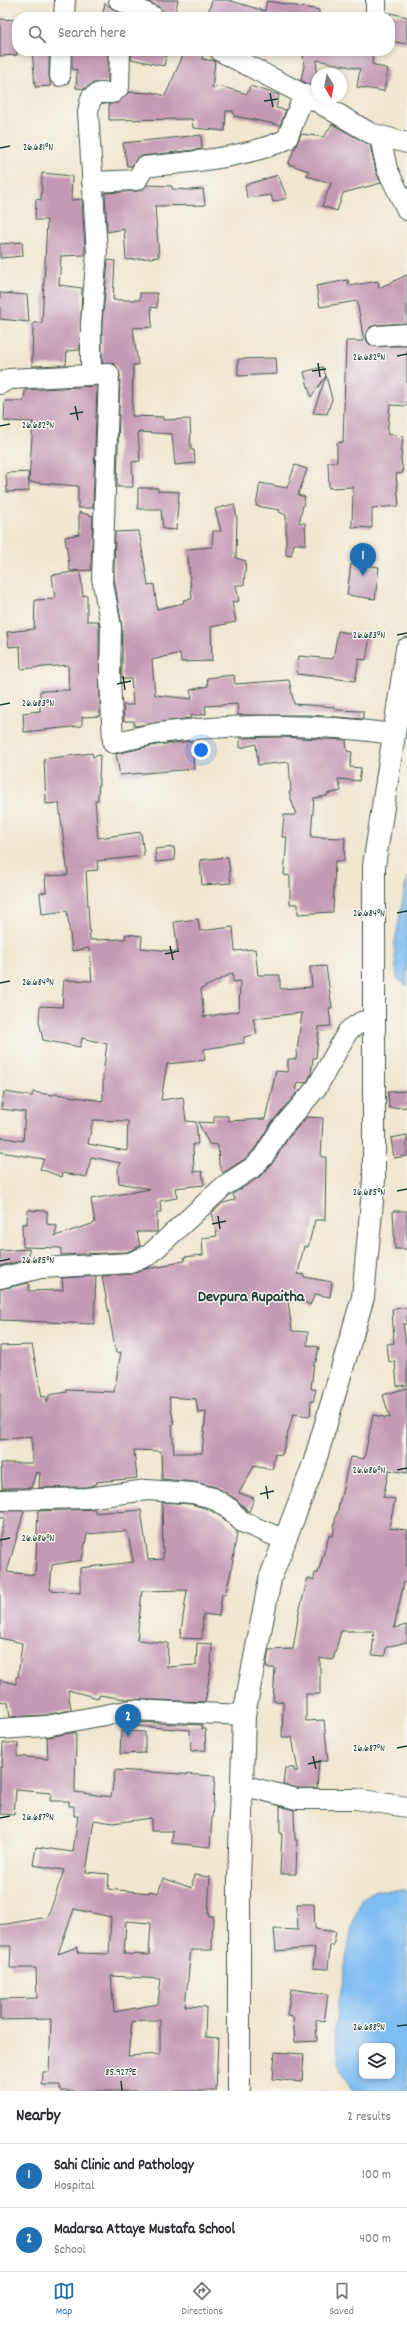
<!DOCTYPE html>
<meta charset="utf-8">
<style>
:root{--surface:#fff;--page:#f2f2f3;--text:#2b2b33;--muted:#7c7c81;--line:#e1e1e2;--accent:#1f6fb2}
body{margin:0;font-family:Dekko,sans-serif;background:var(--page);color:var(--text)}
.controls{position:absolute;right:12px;bottom:12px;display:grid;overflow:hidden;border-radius:8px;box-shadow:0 2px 6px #0003}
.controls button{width:36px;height:36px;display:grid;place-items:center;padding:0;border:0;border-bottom:1px solid var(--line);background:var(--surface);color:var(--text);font:20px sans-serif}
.compass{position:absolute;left:311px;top:68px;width:36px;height:36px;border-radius:50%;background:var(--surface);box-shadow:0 2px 6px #0003;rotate:170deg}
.you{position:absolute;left:201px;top:750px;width:14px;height:14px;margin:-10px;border:3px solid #fff;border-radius:50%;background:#1a73e8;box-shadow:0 0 0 6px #1a73e833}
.badge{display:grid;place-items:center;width:26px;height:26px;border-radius:50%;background:var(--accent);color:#fff;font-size:13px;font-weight:700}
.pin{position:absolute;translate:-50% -33px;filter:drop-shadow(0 1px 2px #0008)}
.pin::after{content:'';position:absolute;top:21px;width:14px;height:12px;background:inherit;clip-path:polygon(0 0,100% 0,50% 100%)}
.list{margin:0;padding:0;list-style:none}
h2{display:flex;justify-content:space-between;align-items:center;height:52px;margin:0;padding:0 16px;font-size:17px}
h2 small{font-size:13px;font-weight:400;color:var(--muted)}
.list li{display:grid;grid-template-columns:26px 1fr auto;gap:12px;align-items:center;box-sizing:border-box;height:64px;padding:0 16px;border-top:1px solid var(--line)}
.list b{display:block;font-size:15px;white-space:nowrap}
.list p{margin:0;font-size:13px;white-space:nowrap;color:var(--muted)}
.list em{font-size:13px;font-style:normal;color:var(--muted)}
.icon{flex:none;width:22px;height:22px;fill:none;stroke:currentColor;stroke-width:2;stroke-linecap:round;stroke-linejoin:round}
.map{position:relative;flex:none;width:407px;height:2091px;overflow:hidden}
.search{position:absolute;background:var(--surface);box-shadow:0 2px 6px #0003;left:12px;right:12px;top:12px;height:44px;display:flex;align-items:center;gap:10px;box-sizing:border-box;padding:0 14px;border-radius:16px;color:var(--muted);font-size:15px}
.sheet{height:180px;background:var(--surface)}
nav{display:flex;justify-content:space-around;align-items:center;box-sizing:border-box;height:56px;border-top:1px solid var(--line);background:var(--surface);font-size:11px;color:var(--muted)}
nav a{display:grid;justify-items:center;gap:2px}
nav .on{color:var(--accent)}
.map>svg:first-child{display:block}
.water{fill:#80bdf3;stroke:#507d94;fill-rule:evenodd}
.building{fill:#c499b3;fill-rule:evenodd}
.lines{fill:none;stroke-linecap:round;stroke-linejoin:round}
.minor-casing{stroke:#3e564b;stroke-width:22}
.major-casing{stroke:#3e564b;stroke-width:24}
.minor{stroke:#fff;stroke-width:20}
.major{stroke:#fff;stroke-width:22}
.ticks{fill:none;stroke:#1f3d34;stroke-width:1.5}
.labels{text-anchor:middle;stroke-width:3;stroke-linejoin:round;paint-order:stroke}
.district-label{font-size:16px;font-weight:bold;fill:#1f3d34;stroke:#f6f6f2}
.ticks-label{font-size:10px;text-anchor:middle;fill:#1f3d34;stroke:#f6f6f2;stroke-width:3;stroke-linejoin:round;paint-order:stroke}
</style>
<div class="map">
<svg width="407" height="2091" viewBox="0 0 407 2091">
<rect width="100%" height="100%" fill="#f6f6f2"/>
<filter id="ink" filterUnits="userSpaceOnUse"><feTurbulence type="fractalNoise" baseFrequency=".025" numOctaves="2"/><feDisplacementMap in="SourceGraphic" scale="8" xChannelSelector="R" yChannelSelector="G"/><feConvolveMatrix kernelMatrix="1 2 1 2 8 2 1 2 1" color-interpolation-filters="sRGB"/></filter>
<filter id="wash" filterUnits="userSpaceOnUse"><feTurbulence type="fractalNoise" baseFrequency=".012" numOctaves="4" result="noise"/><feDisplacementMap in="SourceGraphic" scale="16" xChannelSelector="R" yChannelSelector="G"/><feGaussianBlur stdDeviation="0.9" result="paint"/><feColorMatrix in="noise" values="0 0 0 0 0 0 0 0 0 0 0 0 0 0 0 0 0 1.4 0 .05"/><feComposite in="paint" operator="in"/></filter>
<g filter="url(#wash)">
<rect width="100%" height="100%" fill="#f1e6cf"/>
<!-- water -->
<path class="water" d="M 407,877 L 407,986 L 397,978 L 394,947 Z
M 375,1890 L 407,1890 L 407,2091 L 352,2091 L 341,2071 L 334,2030 L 352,1926 L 361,1899 ZM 362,2046 L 392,2046 L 392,2076 L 362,2076 Z"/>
<g id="blocks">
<!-- building -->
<path class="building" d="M 145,0 L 178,0 L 174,17 L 165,15 L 159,7 Z
M 212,0 L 228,0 L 265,11 L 267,1 L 319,10 L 319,17 L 207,17 Z
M 105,3 L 117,12 L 117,17 L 102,17 Z
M 390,13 L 407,17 L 407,44 L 390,41 Z
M 0,19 L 17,20 L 17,55 L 0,56 Z
M 32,51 L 49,51 L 49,76 L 51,86 L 35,87 Z
M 72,51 L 108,51 L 108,82 L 93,83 L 84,89 L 76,88 L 77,70 L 72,69 Z
M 131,51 L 167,51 L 164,66 L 131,59 Z
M 185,51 L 204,51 L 202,59 L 215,61 L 212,88 L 223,87 L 247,94 L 250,86 L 279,95 L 276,108 L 286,110 L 280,125 L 234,116 L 233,111 L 226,111 L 225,131 L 193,128 L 192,119 L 109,120 L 109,104 L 118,103 L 129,92 L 151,93 L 151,92 L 165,96 Z
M 303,51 L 373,51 L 372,64 L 388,69 L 384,91 L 357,87 L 360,69 L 317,60 L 315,88 L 301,80 L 304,66 Z
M 332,124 L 370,145 L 376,172 L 381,183 L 343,193 L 337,211 L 322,206 L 331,183 L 307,176 L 309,171 L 288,164 L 301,134 L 324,137 Z
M 201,135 L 202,149 L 142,156 L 137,158 L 132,166 L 127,166 L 123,143 Z
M 42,173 L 72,176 L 71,200 L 82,199 L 85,252 L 85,255 L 61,256 L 59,285 L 82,288 L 80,350 L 67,351 L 66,365 L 32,366 L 33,323 L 42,323 L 47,220 L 35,220 L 36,199 L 41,200 Z
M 278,175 L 287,198 L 273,202 L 271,195 L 247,198 L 245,185 Z
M 147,185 L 172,186 L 172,189 L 191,190 L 203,189 L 205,205 L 155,206 L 159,257 L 126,260 L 124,229 L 107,232 L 105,193 L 138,191 Z
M 22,242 L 23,256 L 0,258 L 0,244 Z
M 108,260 L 115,261 L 113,300 L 140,300 L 140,293 L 157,293 L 157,308 L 151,307 L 152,327 L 133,328 L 138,365 L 133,365 L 132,416 L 163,417 L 163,420 L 190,419 L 191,450 L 194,450 L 195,463 L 175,465 L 172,434 L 138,432 L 140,461 L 132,462 L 133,487 L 117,487 L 120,374 L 115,364 L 102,363 L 102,323 Z
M 407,275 L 407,323 L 376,325 L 370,327 L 366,336 L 367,342 L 372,346 L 407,346 L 407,406 L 390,405 L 387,434 L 403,436 L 401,459 L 403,473 L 396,474 L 399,506 L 372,508 L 372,528 L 352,527 L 353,487 L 329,488 L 328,462 L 337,462 L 337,443 L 343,442 L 346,341 L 364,341 L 357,301 L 320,307 L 316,286 L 348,280 L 349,286 L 378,281 L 379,288 Z
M 0,293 L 27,295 L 29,322 L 0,319 Z
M 276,358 L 277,374 L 238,376 L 238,359 Z
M 323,367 L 326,376 L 311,397 L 304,372 Z
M 326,376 L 332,399 L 327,414 L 313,413 Z
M 97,386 L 93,508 L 78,508 L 78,486 L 29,482 L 33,422 L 4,421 L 5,401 L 24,401 L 25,390 Z
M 295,465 L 307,469 L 298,495 L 305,497 L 299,523 L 305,523 L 306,544 L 294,544 L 291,556 L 286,555 L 286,515 L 279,512 L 280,510 L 256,506 L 260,483 L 287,488 Z
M 28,472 L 29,491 L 7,492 L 6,473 Z
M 138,488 L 158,488 L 158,491 L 179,492 L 176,530 L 163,529 L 161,509 L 138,509 Z
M 234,504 L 237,518 L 236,558 L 246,561 L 244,585 L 236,585 L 239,601 L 232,602 L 236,622 L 211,627 L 212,661 L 181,662 L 180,653 L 152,660 L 155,695 L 192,699 L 190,690 L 208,686 L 207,678 L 234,675 L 235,684 L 289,680 L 294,704 L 335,707 L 335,710 L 363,711 L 363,719 L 310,715 L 238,715 L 237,704 L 205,706 L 206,714 L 190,716 L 191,718 L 134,726 L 134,721 L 124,721 L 123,705 L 133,705 L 131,679 L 122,679 L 122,627 L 114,577 L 115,532 L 139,531 L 148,585 L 154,584 L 157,609 L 184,603 L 183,600 L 192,599 L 187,549 L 212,547 L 213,531 L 221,531 L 215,509 Z
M 79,512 L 93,516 L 91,570 L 70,571 L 65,537 L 79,534 Z
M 351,564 L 379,567 L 375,599 L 347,595 Z
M 80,571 L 83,596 L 87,595 L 87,621 L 98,621 L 99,628 L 100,716 L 82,717 L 82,726 L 24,732 L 23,713 L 40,711 L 40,691 L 69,690 L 68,665 L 21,669 L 20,646 L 9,647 L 7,632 L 34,629 L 35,600 L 55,599 L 52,575 Z
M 338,631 L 370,637 L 366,660 L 359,659 L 355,681 L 297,674 L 299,656 L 333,659 Z
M 280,737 L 346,740 L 347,751 L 352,752 L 350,767 L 361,768 L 359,781 L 338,779 L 341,791 L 327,794 L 327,796 L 314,798 L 311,837 L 345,838 L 344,861 L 335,861 L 333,912 L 298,914 L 298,904 L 290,904 L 290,876 L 284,875 L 287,837 L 282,837 L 284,815 L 296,815 L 289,792 L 291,791 L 289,762 L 258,765 L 256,744 L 240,748 L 240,738 Z
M 192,741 L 194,769 L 120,775 L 116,754 L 156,745 Z
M 92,753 L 93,757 L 100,755 L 98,800 L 95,800 L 98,838 L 141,832 L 144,856 L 97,861 L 98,870 L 86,871 L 90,940 L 125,939 L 126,934 L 142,936 L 141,948 L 178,952 L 174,922 L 198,919 L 200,931 L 233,927 L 235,951 L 255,949 L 258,975 L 280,975 L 280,989 L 312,987 L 310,967 L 326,966 L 332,1008 L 329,1008 L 331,1026 L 319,1027 L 316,1058 L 313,1058 L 311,1074 L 308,1080 L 305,1083 L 298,1082 L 295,1095 L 271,1123 L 254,1150 L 245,1159 L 223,1173 L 219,1165 L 218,1145 L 209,1144 L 198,1122 L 214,1123 L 214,1116 L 228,1116 L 228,1121 L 265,1119 L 276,1071 L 288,1072 L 288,1059 L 296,1059 L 302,1013 L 253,1018 L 257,1034 L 244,1037 L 244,1043 L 204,1049 L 205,1060 L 167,1064 L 161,1100 L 183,1097 L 186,1121 L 196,1122 L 198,1144 L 193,1144 L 194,1172 L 202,1171 L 204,1185 L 175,1188 L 177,1198 L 160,1201 L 161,1212 L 157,1212 L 157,1232 L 137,1232 L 140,1246 L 127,1252 L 61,1255 L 61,1248 L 23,1247 L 22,1224 L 27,1224 L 28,1210 L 47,1211 L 47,1224 L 57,1226 L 55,1236 L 95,1223 L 91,1199 L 151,1189 L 119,1183 L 118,1169 L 121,1163 L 91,1157 L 87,1177 L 63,1173 L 62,1177 L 40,1169 L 44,1159 L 0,1152 L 0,1137 L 23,1141 L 25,1112 L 1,1109 L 4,1092 L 32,1096 L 33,1092 L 52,1095 L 55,1094 L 103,1101 L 103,1074 L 107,1044 L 82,1038 L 80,1047 L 43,1040 L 39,1021 L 40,1006 L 62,1007 L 64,980 L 92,981 L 89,948 L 72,951 L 67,911 L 42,914 L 40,893 L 46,892 L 45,876 L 68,875 L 59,803 L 46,804 L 44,759 ZM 233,973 L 233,982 L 240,981 L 239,1011 L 204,1017 L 201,989 ZM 93,1120 L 128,1121 L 127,1151 L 88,1144 Z
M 174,847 L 175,860 L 156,862 L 155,849 Z
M 228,857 L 231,883 L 202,885 L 200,860 Z
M 407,1091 L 407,1107 L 389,1108 L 388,1092 Z
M 307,1117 L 323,1118 L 321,1157 L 326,1157 L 325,1220 L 315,1220 L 308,1247 L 304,1246 L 298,1274 L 304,1275 L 304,1277 L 332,1282 L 330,1297 L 315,1294 L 310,1305 L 287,1293 L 292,1331 L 308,1332 L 307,1345 L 319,1347 L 316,1362 L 314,1362 L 311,1389 L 316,1389 L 313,1402 L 311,1401 L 310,1416 L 293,1414 L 282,1455 L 275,1454 L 272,1470 L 254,1466 L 239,1493 L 254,1498 L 249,1512 L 236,1499 L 216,1487 L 194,1482 L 162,1479 L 161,1451 L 134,1450 L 137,1478 L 96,1482 L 97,1484 L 86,1487 L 39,1488 L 40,1473 L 36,1472 L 31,1488 L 2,1488 L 1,1463 L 32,1463 L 32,1436 L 0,1440 L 0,1346 L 32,1345 L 42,1397 L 45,1396 L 47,1403 L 49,1395 L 67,1392 L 67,1390 L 114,1392 L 121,1352 L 116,1353 L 102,1276 L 131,1274 L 145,1269 L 170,1265 L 170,1263 L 185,1261 L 184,1257 L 203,1255 L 202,1238 L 217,1236 L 212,1213 L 223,1203 L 235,1200 L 233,1194 L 258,1178 L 271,1165 L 289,1137 ZM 169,1397 L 196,1399 L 198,1413 L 206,1412 L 202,1453 L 174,1453 L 172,1425 L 174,1425 Z
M 407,1135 L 407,1156 L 394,1158 L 391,1138 Z
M 393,1211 L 407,1211 L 407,1249 L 395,1249 Z
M 29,1249 L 29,1259 L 0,1266 L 0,1251 Z
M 96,1276 L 94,1324 L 0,1320 L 0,1289 L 29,1283 L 29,1291 L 63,1290 L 62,1278 Z
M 407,1308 L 407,1324 L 403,1324 L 407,1350 L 407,1385 L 397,1386 L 395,1361 L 389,1362 L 387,1344 L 394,1343 L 392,1309 Z
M 407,1388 L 407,1473 L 389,1470 L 383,1497 L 395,1499 L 389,1528 L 407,1530 L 407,1582 L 404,1582 L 394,1628 L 407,1625 L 407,1642 L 386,1647 L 385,1656 L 372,1655 L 374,1631 L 341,1631 L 333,1660 L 320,1658 L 320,1694 L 306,1694 L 306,1721 L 324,1720 L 328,1761 L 319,1761 L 317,1788 L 298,1788 L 283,1784 L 285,1768 L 294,1768 L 294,1771 L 298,1771 L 292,1737 L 282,1737 L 283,1702 L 273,1701 L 275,1668 L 266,1668 L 269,1650 L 293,1649 L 299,1612 L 308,1578 L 314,1580 L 315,1573 L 318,1573 L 329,1535 L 333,1536 L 336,1514 L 337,1514 L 350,1457 L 364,1459 L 373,1415 L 390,1418 L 383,1395 Z
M 162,1502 L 191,1504 L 208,1509 L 223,1518 L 237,1532 L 231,1572 L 225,1595 L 222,1594 L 219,1616 L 203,1614 L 202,1639 L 180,1638 L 187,1590 L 142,1591 L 137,1640 L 168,1643 L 167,1667 L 196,1665 L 197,1643 L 212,1644 L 211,1667 L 205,1702 L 126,1699 L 99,1695 L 98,1698 L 68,1690 L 71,1710 L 45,1715 L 10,1717 L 8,1703 L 0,1701 L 0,1680 L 16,1684 L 16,1677 L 18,1677 L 22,1643 L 0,1638 L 0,1536 L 5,1518 L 0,1518 L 0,1511 L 24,1511 L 7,1572 L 35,1575 L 38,1511 L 95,1509 L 95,1513 L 118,1511 L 118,1512 L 141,1510 L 148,1560 L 163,1559 ZM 125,1531 L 128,1533 L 133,1562 L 80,1568 L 80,1593 L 50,1590 L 52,1565 L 82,1560 L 87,1534 Z
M 133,1722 L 202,1725 L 202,1729 L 205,1729 L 206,1750 L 191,1751 L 190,1730 L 133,1726 Z
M 121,1731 L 145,1732 L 145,1753 L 120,1754 Z
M 76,1732 L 75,1792 L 111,1797 L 115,1770 L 215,1776 L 210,1847 L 172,1843 L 173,1831 L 151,1831 L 151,1818 L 113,1823 L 94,1820 L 86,1872 L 109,1874 L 108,1889 L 149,1893 L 150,1891 L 158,1893 L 163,1878 L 192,1888 L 194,1875 L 210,1877 L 208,1916 L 213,1916 L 212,1950 L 191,1950 L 185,2006 L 206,2007 L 205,2037 L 218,2038 L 216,2091 L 60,2091 L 60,2085 L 42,2085 L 43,2072 L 49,2072 L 51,2019 L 0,2020 L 0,1999 L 37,1998 L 36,1968 L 10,1968 L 11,1946 L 0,1946 L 0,1925 L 48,1917 L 64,1870 L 33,1865 L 36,1847 L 73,1852 L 78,1816 L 74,1816 L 74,1806 L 69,1806 L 69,1801 L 50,1801 L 51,1793 L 16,1790 L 14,1815 L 0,1814 L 0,1767 L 2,1767 L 3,1743 L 18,1743 L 17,1756 L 48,1759 L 47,1737 ZM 74,1909 L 111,1917 L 109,1954 L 79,1953 L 77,1947 L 58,1954 ZM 126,1921 L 151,1923 L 149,1955 L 124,1954 ZM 111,1976 L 161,1979 L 158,2004 L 114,2012 ZM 144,2020 L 160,2020 L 160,2054 L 128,2056 L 132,2022 Z
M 280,1806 L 294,1810 L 295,1840 L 297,1840 L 296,1874 L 280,1874 L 282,1834 L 280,1834 Z
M 297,1904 L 314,1904 L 315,1929 L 336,1932 L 333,1946 L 330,1945 L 328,1969 L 313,1968 L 315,1948 L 276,1951 L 274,1929 L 298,1930 Z
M 291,1989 L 328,1994 L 324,2022 L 316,2020 L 317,2041 L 295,2042 L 293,2017 L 287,2016 Z
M 275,2052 L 304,2054 L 302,2082 L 273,2079 Z"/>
</g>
</g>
<g filter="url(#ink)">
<use href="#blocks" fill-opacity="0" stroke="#3e564b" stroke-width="1"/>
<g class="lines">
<defs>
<path id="minor" d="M 119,0 L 154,17
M 376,0 L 376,17
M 64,17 L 65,0
M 220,51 L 316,101 L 370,133 L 407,143
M 60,76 L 61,51
M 380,137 L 387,169 L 407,210
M 92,182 L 137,180 L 144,167 C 188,162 247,158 287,139 L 304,94
M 377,336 L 407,334
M 91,375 L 91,323 L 97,252 L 88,112 L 91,98 L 99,93 L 113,93 L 119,87 L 120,51
M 0,384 L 9,379 L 109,374 L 102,578 L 111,627 L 110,678 L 113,743 C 131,739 149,734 167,732 C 240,723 321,724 394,734
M 0,1278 L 41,1268 L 130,1263 L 149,1255 L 224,1186 L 252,1168 L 263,1157 L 280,1130 L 317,1087 L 348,1031 L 361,1022 L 374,1019
M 0,1500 L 87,1498 L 147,1490 L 193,1493 L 213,1498 L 230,1509 L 242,1522 L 285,1540
M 0,1729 L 46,1726 L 131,1710 L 244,1715
M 242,1785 L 297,1799 L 356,1799 L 407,1807"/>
<path id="major" d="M 239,2091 L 239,1882 L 244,1715 L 270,1579 L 314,1464 L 363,1297 L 374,1180 L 374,866 L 407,649"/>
</defs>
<!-- minor casing -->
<use href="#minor" class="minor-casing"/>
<!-- major casing -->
<use href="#major" class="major-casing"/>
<!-- minor -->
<use href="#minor" class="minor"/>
<!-- major -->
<use href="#major" class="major"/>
</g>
</g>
<!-- ticks -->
<path class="ticks" d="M 270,93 L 273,107M 264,101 L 278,99M 0,148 L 10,146M 397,356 L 407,354M 318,363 L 320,377M 312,371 L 326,369M 75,406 L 78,420M 70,414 L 83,412M 0,426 L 10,424M 397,635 L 407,633M 123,676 L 125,690M 117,684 L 131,681M 0,705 L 10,703M 397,913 L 407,911M 170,946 L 173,960M 165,954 L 179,951M 0,983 L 10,981M 397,1191 L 407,1189M 218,1216 L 220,1229M 212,1224 L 226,1221M 0,1261 L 10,1259M 397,1470 L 407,1468M 266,1486 L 268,1499M 260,1494 L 274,1491M 0,1540 L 10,1538M 397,1748 L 407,1746M 313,1756 L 316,1769M 308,1764 L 321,1761M 0,1818 L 10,1816M 397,2026 L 407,2025M 121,2081 L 122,2091"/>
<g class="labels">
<!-- district labels -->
<g class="district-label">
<text x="251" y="1301">Devpura Rupaitha</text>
</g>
</g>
<g class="ticks-label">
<text x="38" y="150">26.681°N</text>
<text x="369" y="360">26.682°N</text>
<text x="38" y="428">26.682°N</text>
<text x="369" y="638">26.683°N</text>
<text x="38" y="706">26.683°N</text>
<text x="369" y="916">26.684°N</text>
<text x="38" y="985">26.684°N</text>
<text x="369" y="1195">26.685°N</text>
<text x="38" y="1263">26.685°N</text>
<text x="369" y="1473">26.686°N</text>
<text x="38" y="1541">26.686°N</text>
<text x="369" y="1751">26.687°N</text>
<text x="38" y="1820">26.687°N</text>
<text x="369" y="2030">26.688°N</text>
<text x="121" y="2075">85.927°E</text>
</g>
</svg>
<div class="controls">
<button><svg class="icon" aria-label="layers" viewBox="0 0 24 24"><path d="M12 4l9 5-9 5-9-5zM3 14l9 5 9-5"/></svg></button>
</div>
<svg class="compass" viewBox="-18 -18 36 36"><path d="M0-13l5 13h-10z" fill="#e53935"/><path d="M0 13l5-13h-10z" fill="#7c7c81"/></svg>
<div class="you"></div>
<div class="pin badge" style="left:363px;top:576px">1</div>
<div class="pin badge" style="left:128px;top:1737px">2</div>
<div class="search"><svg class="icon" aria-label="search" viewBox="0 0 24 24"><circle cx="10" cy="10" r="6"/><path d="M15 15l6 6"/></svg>Search here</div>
</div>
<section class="sheet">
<h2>Nearby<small>2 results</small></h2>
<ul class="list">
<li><span class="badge">1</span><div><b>Sahi Clinic and Pathology</b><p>Hospital</p></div><em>100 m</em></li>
<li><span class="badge">2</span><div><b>Madarsa Attaye Mustafa School</b><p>School</p></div><em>400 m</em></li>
</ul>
</section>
<nav>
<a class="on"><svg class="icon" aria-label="map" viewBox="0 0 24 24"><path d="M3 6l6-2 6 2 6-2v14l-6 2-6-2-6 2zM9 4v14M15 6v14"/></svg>Map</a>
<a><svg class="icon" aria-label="directions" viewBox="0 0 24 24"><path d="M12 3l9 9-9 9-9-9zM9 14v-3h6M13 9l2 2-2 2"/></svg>Directions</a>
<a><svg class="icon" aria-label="saved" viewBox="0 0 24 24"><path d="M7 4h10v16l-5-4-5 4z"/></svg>Saved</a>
</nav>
